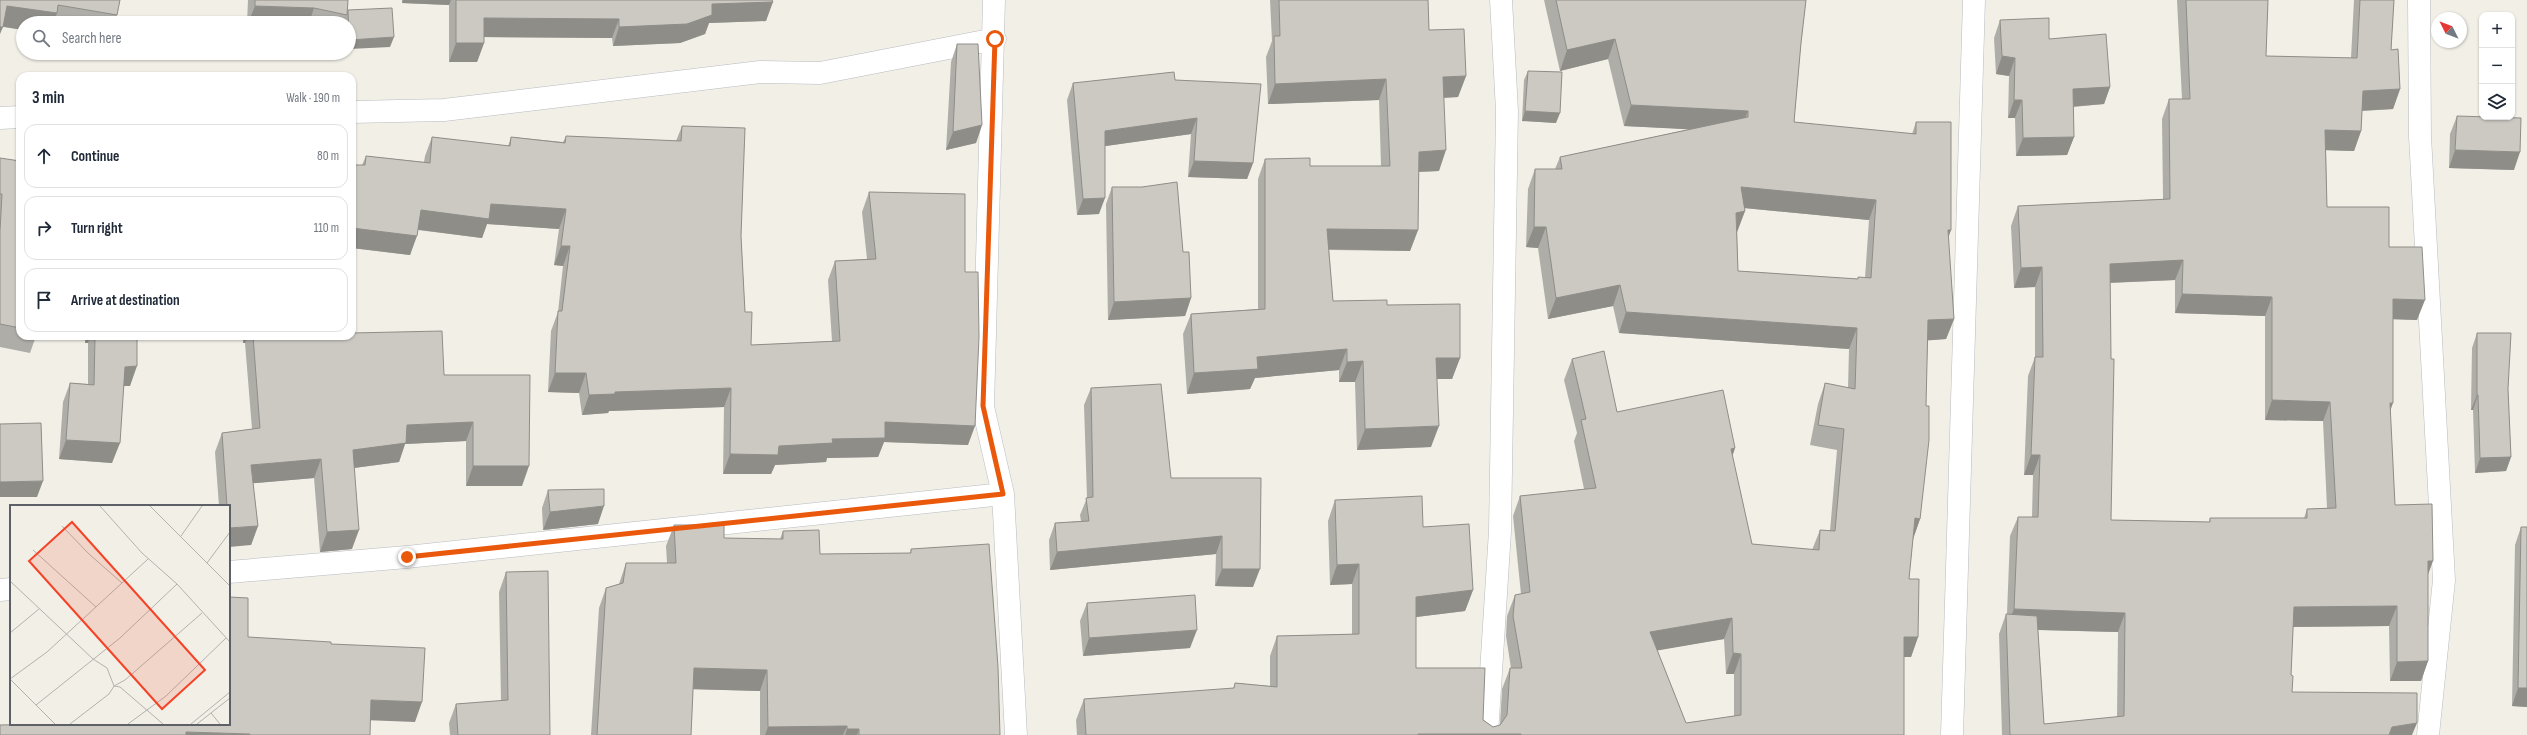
<!DOCTYPE html>
<meta charset="utf-8">
<style>
:root{--surface:#fff;--page:#f2f2f3;--text:#1f2937;--muted:#747a83;--line:#e0e1e3}
body{margin:0;font-family:"Sofia Sans Condensed",sans-serif;background:var(--page);color:var(--text)}
.controls{position:absolute;right:12px;top:12px;display:grid;overflow:hidden;border-radius:8px;box-shadow:0 1px 3px #0004}
.controls button{width:36px;height:36px;display:grid;place-items:center;padding:0;border:0;border-bottom:1px solid var(--line);background:var(--surface);color:var(--text);font:20px sans-serif}
.compass{position:absolute;left:2431px;top:12px;width:36px;height:36px;border-radius:50%;background:var(--surface);box-shadow:0 1px 3px #0004;rotate:312deg}
.stop{position:absolute;width:12px;height:12px;margin:-9px;border:3px solid #ea580c;border-radius:50%;background:#fff}
.stop.end{background:#ea580c;border-color:#fff;box-shadow:0 1px 4px #0008}
.list{margin:0;padding:0;list-style:none}
h2{display:flex;justify-content:space-between;align-items:center;height:52px;margin:0;padding:0 16px;font-size:17px}
h2 small{font-size:13px;font-weight:400;color:var(--muted)}
.list li{display:grid;grid-template-columns:26px 1fr auto;gap:12px;align-items:center;box-sizing:border-box;height:64px;margin:0 8px 8px;padding:0 8px;border:1px solid var(--line);border-radius:12px}
.list b{display:block;font-size:15px;white-space:nowrap}
.list em{font-size:13px;font-style:normal;color:var(--muted)}
.icon{flex:none;width:22px;height:22px;fill:none;stroke:currentColor;stroke-width:2;stroke-linecap:round;stroke-linejoin:round}
.map{position:relative;flex:none;width:2527px;height:735px;overflow:hidden}
.search{position:absolute;background:var(--surface);box-shadow:0 1px 3px #0004;left:16px;top:16px;width:340px;height:44px;display:flex;align-items:center;gap:10px;box-sizing:border-box;padding:0 14px;border-radius:22px;color:var(--muted);font-size:15px}
.panel{position:absolute;background:var(--surface);box-shadow:0 1px 3px #0004;left:16px;top:72px;width:340px;height:268px;border-radius:12px}
.map>svg:first-child{display:block}
.lines{fill:none;stroke-linecap:round;stroke-linejoin:round}
.street-casing{stroke:#b8bbc0;stroke-width:23}
.street{stroke:#fff;stroke-width:22}
.wall{fill:#afada8;fill-rule:evenodd}
.shaded-wall{fill:#8f8d88}
.building{fill:#ccc9c3;stroke:#8f8d88;fill-rule:evenodd}
.route{stroke:#ea580c;stroke-width:5}
.inset-road{fill:none;stroke:#b2b2af;stroke-width:1}
.view{fill:#f54328;fill-opacity:0.15;stroke:#f54328;stroke-width:2}
.inset-edge{fill:none;stroke:#5d6167;stroke-width:2}
</style>
<div class="map">
<svg width="2527" height="735" viewBox="0 0 2527 735">
<rect width="100%" height="100%" fill="#f1efe6"/>
<g class="lines">
<defs>
<path id="street" d="M 994,0 L 983,407 L 1003,494 L 1016,735
M 2419,0 L 2420,136 L 2444,580 L 2428,735
M 352,112 L 444,110 L 760,72 L 820,73 L 995,39
M 0,118 L 20,117
M 229,572 L 407,557 L 1003,494
M 0,590 L 11,589
M 1487,735 L 1500,531 L 1507,111 L 1501,0
M 1952,735 L 1974,0"/>
</defs>
<!-- street casing -->
<use href="#street" class="street-casing"/>
<!-- street -->
<use href="#street" class="street"/>
</g>
<!-- wall -->
<path class="wall" d="M 0,0 L 120,0 L 117,15 L 114,23 L 23,23 L 23,30 L 3,27 Z
M 248,0 L 348,0 L 347,13 L 348,10 L 390,47 L 349,23 L 345,23 L 345,21 L 344,23 L 247,23 Z
M 402,0 L 772,0 L 766,21 L 709,23 L 705,34 L 680,43 L 613,46 L 612,38 L 484,37 L 484,43 L 477,62 L 449,62 L 449,5 L 402,3 Z
M 1270,0 L 1428,0 L 1429,30 L 1466,76 L 1458,97 L 1444,98 L 1439,171 L 1419,172 L 1418,230 L 1410,251 L 1329,250 L 1333,301 L 1387,305 L 1460,358 L 1452,379 L 1437,379 L 1431,447 L 1357,450 L 1355,382 L 1339,382 L 1339,370 L 1255,378 L 1250,389 L 1187,394 L 1183,334 L 1191,314 L 1258,309 L 1258,179 L 1265,159 L 1310,166 L 1381,166 L 1379,100 L 1268,104 L 1266,57 L 1272,41 Z
M 1544,0 L 1806,0 L 1801,43 L 1794,122 L 1912,134 L 1916,122 L 1951,230 L 1948,237 L 1954,319 L 1946,339 L 1928,340 L 1920,519 L 1913,539 L 1909,579 L 1918,637 L 1911,657 L 1904,657 L 1904,735 L 1077,735 L 1076,720 L 1084,699 L 1233,689 L 1235,683 L 1270,686 L 1270,656 L 1277,636 L 1352,634 L 1352,584 L 1330,585 L 1328,521 L 1335,500 L 1423,527 L 1473,590 L 1465,611 L 1416,617 L 1416,668 L 1493,727 L 1500,725 L 1502,689 L 1510,668 L 1511,668 L 1506,636 L 1507,616 L 1515,595 L 1521,594 L 1513,516 L 1520,496 L 1584,489 L 1574,441 L 1577,433 L 1564,380 L 1572,359 L 1617,412 L 1735,448 L 1732,457 L 1752,544 L 1812,550 L 1820,530 L 1830,531 L 1837,450 L 1810,445 L 1818,404 L 1825,383 L 1848,388 L 1849,349 L 1619,333 L 1613,306 L 1548,319 L 1538,248 L 1526,247 L 1528,189 L 1535,169 L 1555,169 L 1560,157 L 1690,129 L 1624,126 L 1608,59 L 1560,71 ZM 1744,208 L 1869,220 L 1865,278 L 1858,277 L 1858,279 L 1738,271 L 1737,232 L 1745,211 ZM 1724,639 L 1726,674 L 1734,674 L 1734,716 L 1686,723 L 1657,650 Z
M 2177,0 L 2268,0 L 2266,56 L 2351,58 L 2354,0 L 2394,0 L 2391,50 L 2400,89 L 2393,109 L 2362,111 L 2361,131 L 2354,151 L 2326,150 L 2327,207 L 2389,247 L 2417,320 L 2393,319 L 2390,411 L 2395,505 L 2428,575 L 2428,661 L 2421,681 L 2390,681 L 2389,626 L 2293,627 L 2291,675 L 2292,692 L 2412,735 L 2002,735 L 1999,634 L 2006,614 L 2007,614 L 2010,536 L 2018,517 L 2032,517 L 2033,475 L 2024,475 L 2028,376 L 2035,357 L 2035,287 L 2014,288 L 2011,226 L 2018,206 L 2163,199 L 2162,119 L 2169,99 L 2182,99 ZM 2175,280 L 2175,313 L 2265,316 L 2265,420 L 2323,421 L 2327,508 L 2307,509 L 2304,518 L 2210,518 L 2209,522 L 2111,520 L 2110,283 ZM 2038,630 L 2118,632 L 2117,717 L 2044,724 Z
M 2000,20 L 2049,39 L 2110,87 L 2104,104 L 2073,107 L 2074,137 L 2067,155 L 2016,156 L 2015,118 L 2008,118 L 2009,76 L 1996,74 L 1994,38 Z
M 957,44 L 982,125 L 976,143 L 946,150 L 951,62 Z
M 1528,71 L 1556,123 L 1522,121 L 1524,80 Z
M 1175,80 L 1253,163 L 1247,179 L 1188,177 L 1191,134 L 1105,146 L 1099,214 L 1077,215 L 1067,100 L 1073,83 Z
M 2457,116 L 2514,170 L 2449,168 L 2450,134 Z
M 682,126 L 741,236 L 745,312 L 751,345 L 832,341 L 828,280 L 835,261 L 867,259 L 862,212 L 869,192 L 965,272 L 968,445 L 884,442 L 878,457 L 827,458 L 826,462 L 775,465 L 771,474 L 723,474 L 724,407 L 609,411 L 608,413 L 582,415 L 579,393 L 548,392 L 551,331 L 558,312 L 563,266 L 554,265 L 559,229 L 487,224 L 482,238 L 418,230 L 410,255 L 352,248 L 352,165 L 362,165 L 366,156 L 424,162 L 425,156 L 432,137 L 508,146 L 511,137 L 563,142 L 566,136 L 676,141 Z
M 0,158 L 20,161 L 20,336 L 36,336 L 30,353 L 0,347 Z
M 1112,187 L 1183,252 L 1191,298 L 1185,316 L 1108,320 L 1106,204 Z
M 2477,333 L 2508,389 L 2511,457 L 2506,471 L 2475,473 L 2473,410 L 2471,410 L 2472,348 Z
M 85,336 L 137,336 L 130,386 L 124,386 L 112,463 L 59,459 L 63,402 L 70,383 L 88,384 L 88,343 L 85,343 Z
M 243,336 L 352,336 L 444,375 L 522,486 L 466,486 L 466,441 L 405,444 L 399,462 L 354,468 L 352,549 L 320,552 L 314,478 L 253,483 L 258,526 L 251,545 L 229,506 L 219,506 L 215,452 L 222,433 L 252,429 L 245,343 L 243,343 Z
M 1091,388 L 1171,478 L 1261,478 L 1253,587 L 1215,586 L 1216,554 L 1050,570 L 1049,540 L 1055,523 L 1081,521 L 1080,515 L 1087,498 L 1084,405 Z
M 548,490 L 598,524 L 543,530 L 542,508 Z
M 674,525 L 724,538 L 780,539 L 783,531 L 820,554 L 910,553 L 911,549 L 1000,735 L 760,735 L 760,691 L 693,689 L 691,735 L 591,735 L 599,608 L 606,588 L 619,584 L 626,563 L 667,563 L 666,546 Z
M 2521,527 L 2527,527 L 2527,707 L 2512,706 L 2515,545 Z
M 506,572 L 550,735 L 450,735 L 449,723 L 456,704 L 501,701 L 499,592 Z
M 1087,603 L 1190,648 L 1083,656 L 1080,621 Z"/>
<!-- shaded-wall -->
<path class="shaded-wall" d="M 403,0 L 451,0 L 449,5 L 402,3 Z
M 773,2 L 766,21 L 709,23 L 705,34 L 680,43 L 613,46 L 619,27 L 712,4 Z
M 7,6 L 57,13 L 53,23 L 23,23 L 23,30 L 0,26 Z
M 255,6 L 314,8 L 309,23 L 248,23 Z
M 484,18 L 619,19 L 612,38 L 477,37 Z
M 0,27 L 3,27 L 0,34 Z
M 394,37 L 390,47 L 349,49 L 349,40 Z
M 1615,39 L 1608,59 L 1560,71 L 1567,50 Z
M 456,43 L 484,43 L 477,62 L 449,62 Z
M 2002,56 L 2015,58 L 2009,76 L 1996,74 Z
M 1466,76 L 1458,97 L 1435,98 L 1443,77 Z
M 1386,79 L 1379,100 L 1268,104 L 1275,84 Z
M 2110,87 L 2104,104 L 2067,107 L 2073,89 Z
M 2400,89 L 2393,109 L 2356,111 L 2363,91 Z
M 2014,100 L 2022,100 L 2015,118 L 2008,118 Z
M 1631,105 L 1748,111 L 1740,132 L 1624,126 Z
M 1525,111 L 1560,113 L 1556,123 L 1522,121 Z
M 1197,118 L 1191,134 L 1099,147 L 1105,131 Z
M 982,125 L 976,143 L 946,150 L 953,132 Z
M 2325,130 L 2361,131 L 2354,151 L 2318,150 Z
M 2074,137 L 2067,155 L 2016,156 L 2023,138 Z
M 1446,150 L 1439,171 L 1412,172 L 1419,152 Z
M 2455,150 L 2520,152 L 2514,170 L 2449,168 Z
M 1194,161 L 1253,163 L 1247,179 L 1188,177 Z
M 1741,187 L 1876,200 L 1869,220 L 1734,207 Z
M 1105,198 L 1099,214 L 1077,215 L 1083,199 Z
M 491,204 L 566,209 L 559,229 L 487,224 L 482,238 L 413,229 L 421,210 Z
M 1745,211 L 1737,232 L 1736,213 Z
M 1534,227 L 1546,227 L 1538,248 L 1526,247 Z
M 352,228 L 417,236 L 410,255 L 352,248 Z
M 1327,229 L 1418,230 L 1410,251 L 1319,249 Z
M 1948,230 L 1951,230 L 1944,250 Z
M 561,246 L 570,246 L 563,266 L 554,265 Z
M 2183,260 L 2175,280 L 2103,283 L 2110,264 Z
M 2042,267 L 2035,287 L 2014,288 L 2021,268 Z
M 1620,285 L 1613,306 L 1548,319 L 1556,298 Z
M 2182,294 L 2272,297 L 2265,316 L 2175,313 Z
M 1191,298 L 1185,316 L 1108,320 L 1114,302 Z
M 2393,299 L 2425,300 L 2417,320 L 2386,319 Z
M 1626,312 L 1857,328 L 1849,349 L 1619,333 Z
M 1954,319 L 1946,339 L 1921,341 L 1928,320 Z
M 87,336 L 90,336 L 88,343 L 85,343 Z
M 245,336 L 248,336 L 245,343 L 243,343 Z
M 1347,349 L 1339,370 L 1255,378 L 1250,389 L 1187,394 L 1194,373 L 1257,357 Z
M 1436,358 L 1460,358 L 1452,379 L 1429,379 Z
M 1363,361 L 1355,382 L 1339,382 L 1347,362 Z
M 137,366 L 130,386 L 118,386 L 125,367 Z
M 555,373 L 586,373 L 579,393 L 548,392 Z
M 731,388 L 724,407 L 609,411 L 608,413 L 582,415 L 589,395 L 615,392 Z
M 2477,395 L 2478,395 L 2473,410 L 2471,410 Z
M 2272,400 L 2330,402 L 2323,421 L 2265,420 Z
M 2390,403 L 2393,403 L 2386,423 Z
M 473,422 L 466,441 L 405,444 L 399,462 L 346,469 L 353,450 L 407,425 Z
M 885,422 L 975,426 L 968,445 L 884,442 L 878,457 L 827,458 L 826,462 L 775,465 L 771,474 L 723,474 L 730,454 L 779,446 L 832,439 Z
M 1439,426 L 1431,447 L 1357,450 L 1365,429 Z
M 66,440 L 120,443 L 112,463 L 59,459 Z
M 1735,448 L 1728,469 L 1731,449 Z
M 2031,455 L 2040,455 L 2033,475 L 2024,475 Z
M 2511,457 L 2506,471 L 2475,473 L 2480,458 Z
M 321,459 L 314,478 L 244,484 L 251,465 Z
M 473,466 L 529,466 L 522,486 L 466,486 Z
M 43,481 L 37,497 L 0,497 L 0,482 Z
M 604,506 L 598,524 L 543,530 L 550,512 Z
M 1915,518 L 1920,519 L 1913,539 Z
M 258,526 L 251,545 L 229,547 L 229,528 Z
M 359,530 L 352,549 L 320,552 L 327,532 Z
M 1222,536 L 1216,554 L 1050,570 L 1057,552 Z
M 2428,561 L 2433,561 L 2426,580 Z
M 1359,564 L 1352,584 L 1330,585 L 1337,565 Z
M 1222,569 L 1260,569 L 1253,587 L 1215,586 Z
M 1473,590 L 1465,611 L 1408,618 L 1416,597 Z
M 2397,606 L 2389,626 L 2287,627 L 2294,607 Z
M 2014,609 L 2125,613 L 2118,632 L 2006,629 Z
M 1732,618 L 1724,639 L 1643,653 L 1650,632 Z
M 1197,630 L 1190,648 L 1083,656 L 1089,638 Z
M 1904,637 L 1918,637 L 1911,657 L 1897,657 Z
M 1733,653 L 1741,654 L 1734,674 L 1726,674 Z
M 2428,661 L 2421,681 L 2390,681 L 2397,662 Z
M 694,668 L 767,670 L 760,691 L 686,689 Z
M 2518,688 L 2527,688 L 2527,707 L 2512,706 Z
M 371,700 L 422,702 L 415,722 L 364,720 Z
M 2417,723 L 2412,735 L 2389,735 L 2392,727 Z
M 847,726 L 843,735 L 765,735 L 768,727 Z
M 847,729 L 859,729 L 857,735 L 845,735 Z
M 186,732 L 250,734 L 249,735 L 185,735 Z
M 1418,734 L 1521,734 L 1521,735 L 1418,735 Z"/>
<!-- building -->
<path class="building" d="M 0,0 L 120,0 L 117,15 L 58,5 L 57,13 L 7,6 L 3,27 L 0,27 Z
M 255,0 L 348,0 L 347,15 L 314,8 L 255,6 Z
M 456,0 L 772,0 L 773,2 L 712,4 L 712,15 L 687,24 L 619,27 L 619,19 L 484,18 L 484,43 L 456,43 Z
M 1279,0 L 1428,0 L 1429,30 L 1464,29 L 1466,76 L 1443,77 L 1446,150 L 1419,152 L 1418,230 L 1327,229 L 1333,301 L 1387,300 L 1387,305 L 1460,304 L 1460,358 L 1436,358 L 1439,426 L 1365,429 L 1363,361 L 1347,362 L 1347,349 L 1257,357 L 1258,369 L 1194,373 L 1191,314 L 1265,309 L 1265,159 L 1310,158 L 1310,166 L 1390,166 L 1386,79 L 1275,84 L 1274,36 L 1280,36 Z
M 1556,0 L 1806,0 L 1801,43 L 1794,122 L 1916,134 L 1916,122 L 1951,122 L 1951,230 L 1948,230 L 1954,319 L 1928,320 L 1926,406 L 1929,406 L 1929,440 L 1920,519 L 1915,518 L 1909,579 L 1919,579 L 1918,637 L 1904,637 L 1904,735 L 1521,735 L 1521,734 L 1418,734 L 1418,735 L 1086,735 L 1084,699 L 1234,688 L 1235,683 L 1277,687 L 1277,636 L 1359,634 L 1359,564 L 1337,565 L 1335,500 L 1422,496 L 1423,527 L 1469,524 L 1473,590 L 1416,597 L 1416,668 L 1485,668 L 1483,720 L 1493,727 L 1500,725 L 1507,715 L 1510,668 L 1522,668 L 1513,616 L 1515,595 L 1530,592 L 1520,496 L 1596,488 L 1581,420 L 1586,419 L 1572,359 L 1604,351 L 1617,412 L 1723,390 L 1735,448 L 1731,449 L 1752,544 L 1819,550 L 1820,530 L 1835,531 L 1844,429 L 1818,425 L 1825,383 L 1855,389 L 1857,328 L 1626,312 L 1620,285 L 1556,298 L 1546,227 L 1534,227 L 1535,169 L 1562,169 L 1560,157 L 1748,117 L 1748,111 L 1631,105 L 1615,39 L 1567,50 ZM 1741,187 L 1876,200 L 1871,278 L 1858,277 L 1858,279 L 1738,271 L 1736,213 L 1745,211 ZM 1732,618 L 1733,653 L 1741,654 L 1741,715 L 1686,723 L 1650,632 Z
M 2186,0 L 2268,0 L 2266,56 L 2357,58 L 2360,0 L 2394,0 L 2391,50 L 2398,49 L 2400,89 L 2363,91 L 2361,131 L 2325,130 L 2327,207 L 2389,207 L 2389,247 L 2422,247 L 2425,300 L 2393,299 L 2393,403 L 2390,403 L 2395,505 L 2432,504 L 2433,561 L 2428,561 L 2428,661 L 2397,662 L 2397,606 L 2294,607 L 2291,675 L 2293,676 L 2292,692 L 2417,693 L 2417,723 L 2392,727 L 2389,735 L 2010,735 L 2006,614 L 2037,616 L 2044,724 L 2124,716 L 2125,613 L 2014,609 L 2018,517 L 2038,517 L 2040,455 L 2031,455 L 2035,357 L 2043,357 L 2042,267 L 2021,268 L 2018,206 L 2170,199 L 2169,99 L 2190,99 ZM 2183,260 L 2182,294 L 2272,297 L 2272,400 L 2330,402 L 2336,508 L 2307,509 L 2307,518 L 2210,518 L 2210,522 L 2111,520 L 2114,359 L 2111,359 L 2110,264 Z
M 392,8 L 394,37 L 349,40 L 348,10 Z
M 2049,18 L 2049,39 L 2106,34 L 2110,87 L 2073,89 L 2074,137 L 2023,138 L 2022,100 L 2014,100 L 2015,58 L 2002,56 L 2000,20 Z
M 957,44 L 978,44 L 982,125 L 953,132 Z
M 1528,71 L 1562,72 L 1560,113 L 1525,111 Z
M 1174,72 L 1175,80 L 1261,84 L 1253,163 L 1194,161 L 1197,118 L 1105,131 L 1105,198 L 1083,199 L 1073,83 Z
M 2457,116 L 2521,118 L 2520,152 L 2455,150 Z
M 682,126 L 745,128 L 741,236 L 745,312 L 752,312 L 751,345 L 840,341 L 835,261 L 876,259 L 869,192 L 965,194 L 965,272 L 978,272 L 979,337 L 975,426 L 885,422 L 885,438 L 832,439 L 833,443 L 779,446 L 778,455 L 730,454 L 731,388 L 615,392 L 615,394 L 589,395 L 586,373 L 555,373 L 558,311 L 562,311 L 570,246 L 561,246 L 566,209 L 491,204 L 489,219 L 421,210 L 417,236 L 352,228 L 352,165 L 365,165 L 366,156 L 430,163 L 432,137 L 510,146 L 511,137 L 565,143 L 566,136 L 681,141 Z
M 0,158 L 20,161 L 20,328 L 0,324 L 0,231 L 2,194 L 0,194 Z
M 1177,182 L 1183,252 L 1189,252 L 1191,298 L 1114,302 L 1112,187 L 1142,187 Z
M 442,331 L 444,375 L 530,375 L 529,466 L 473,466 L 473,422 L 407,425 L 406,443 L 353,450 L 359,530 L 327,532 L 321,459 L 251,465 L 258,526 L 229,528 L 229,506 L 227,506 L 222,433 L 260,428 L 253,336 L 352,336 L 352,333 Z
M 2477,333 L 2511,333 L 2508,389 L 2511,457 L 2480,458 L 2478,395 L 2477,395 Z
M 95,336 L 137,336 L 137,366 L 125,367 L 120,443 L 66,440 L 70,383 L 94,385 Z
M 1161,384 L 1171,478 L 1261,478 L 1260,569 L 1222,569 L 1222,536 L 1057,552 L 1055,523 L 1089,521 L 1086,498 L 1093,497 L 1091,388 Z
M 41,423 L 43,481 L 0,482 L 0,424 Z
M 604,489 L 604,506 L 550,512 L 548,490 Z
M 674,525 L 724,525 L 724,538 L 783,539 L 783,531 L 819,530 L 820,554 L 911,553 L 911,549 L 989,544 L 998,667 L 1000,735 L 859,735 L 859,729 L 847,729 L 847,726 L 768,727 L 767,670 L 694,668 L 691,735 L 597,735 L 606,588 L 623,583 L 626,563 L 676,563 Z
M 2521,527 L 2527,527 L 2527,688 L 2518,688 Z
M 548,571 L 550,735 L 458,735 L 456,704 L 508,700 L 506,572 Z
M 1195,595 L 1197,630 L 1089,638 L 1087,603 Z
M 229,597 L 248,598 L 248,637 L 331,642 L 331,644 L 425,648 L 422,702 L 371,700 L 370,735 L 250,735 L 250,734 L 186,732 L 186,735 L 0,735 L 0,725 L 49,724 L 229,724 Z"/>
<g class="lines">
<!-- route -->
<path class="route" d="M 407,557 L 1003,494 L 983,406 L 995,39"/>
</g>
<!-- overview -->
<g transform="translate(10 505)">
<rect width="220" height="220" fill="#f1efe6"/>
<path class="inset-road" d="M 90,1 L 132,48 L 167,79 L 220,137M 140,1 L 220,81M 52,21 L 79,49 L 112,78M 171,31 L 192,1M 23,45 L 86,102M 197,58 L 220,27M 0,76 L 83,154 L 97,163 L 104,181 L 110,182 L 153,219M 0,128 L 29,104M 0,174 L 37,147 L 138,54M 0,174 L 45,219M 26,200 L 110,133 L 167,79M 201,208 L 210,219M 60,219 L 99,189 L 104,181 L 115,175 L 192,108M 118,219 L 156,191 L 216,133M 181,219 L 220,187M 187,219 L 220,193"/>
<path class="view" d="M 62,17 L 195,165 L 152,204 L 19,56 Z"/>
<rect width="220" height="220" class="inset-edge"/>
</g>
</svg>
<div class="controls">
<button>+</button>
<button>−</button>
<button><svg class="icon" aria-label="layers" viewBox="0 0 24 24"><path d="M12 4l9 5-9 5-9-5zM3 14l9 5 9-5"/></svg></button>
</div>
<svg class="compass" viewBox="-18 -18 36 36"><path d="M0-13l5 13h-10z" fill="#e53935"/><path d="M0 13l5-13h-10z" fill="#747a83"/></svg>
<div class="stop" style="left:995px;top:39px"></div>
<div class="stop end" style="left:407px;top:557px"></div>
<div class="search"><svg class="icon" aria-label="search" viewBox="0 0 24 24"><circle cx="10" cy="10" r="6"/><path d="M15 15l6 6"/></svg>Search here</div>
<section class="panel">
<h2>3 min<small>Walk · 190 m</small></h2>
<ul class="list">
<li><svg class="icon" aria-label="ahead" viewBox="0 0 24 24"><path d="M12 20V5M6 11l6-6 6 6"/></svg><div><b>Continue</b></div><em>80 m</em></li>
<li><svg class="icon" aria-label="right" viewBox="0 0 24 24"><path d="M7 20v-9h11M14 6l5 5-5 5"/></svg><div><b>Turn right</b></div><em>110 m</em></li>
<li><svg class="icon" aria-label="arrive" viewBox="0 0 24 24"><path d="M6 21V4h12l-3 4 3 4H6"/></svg><div><b>Arrive at destination</b></div></li>
</ul>
</section>
</div>
